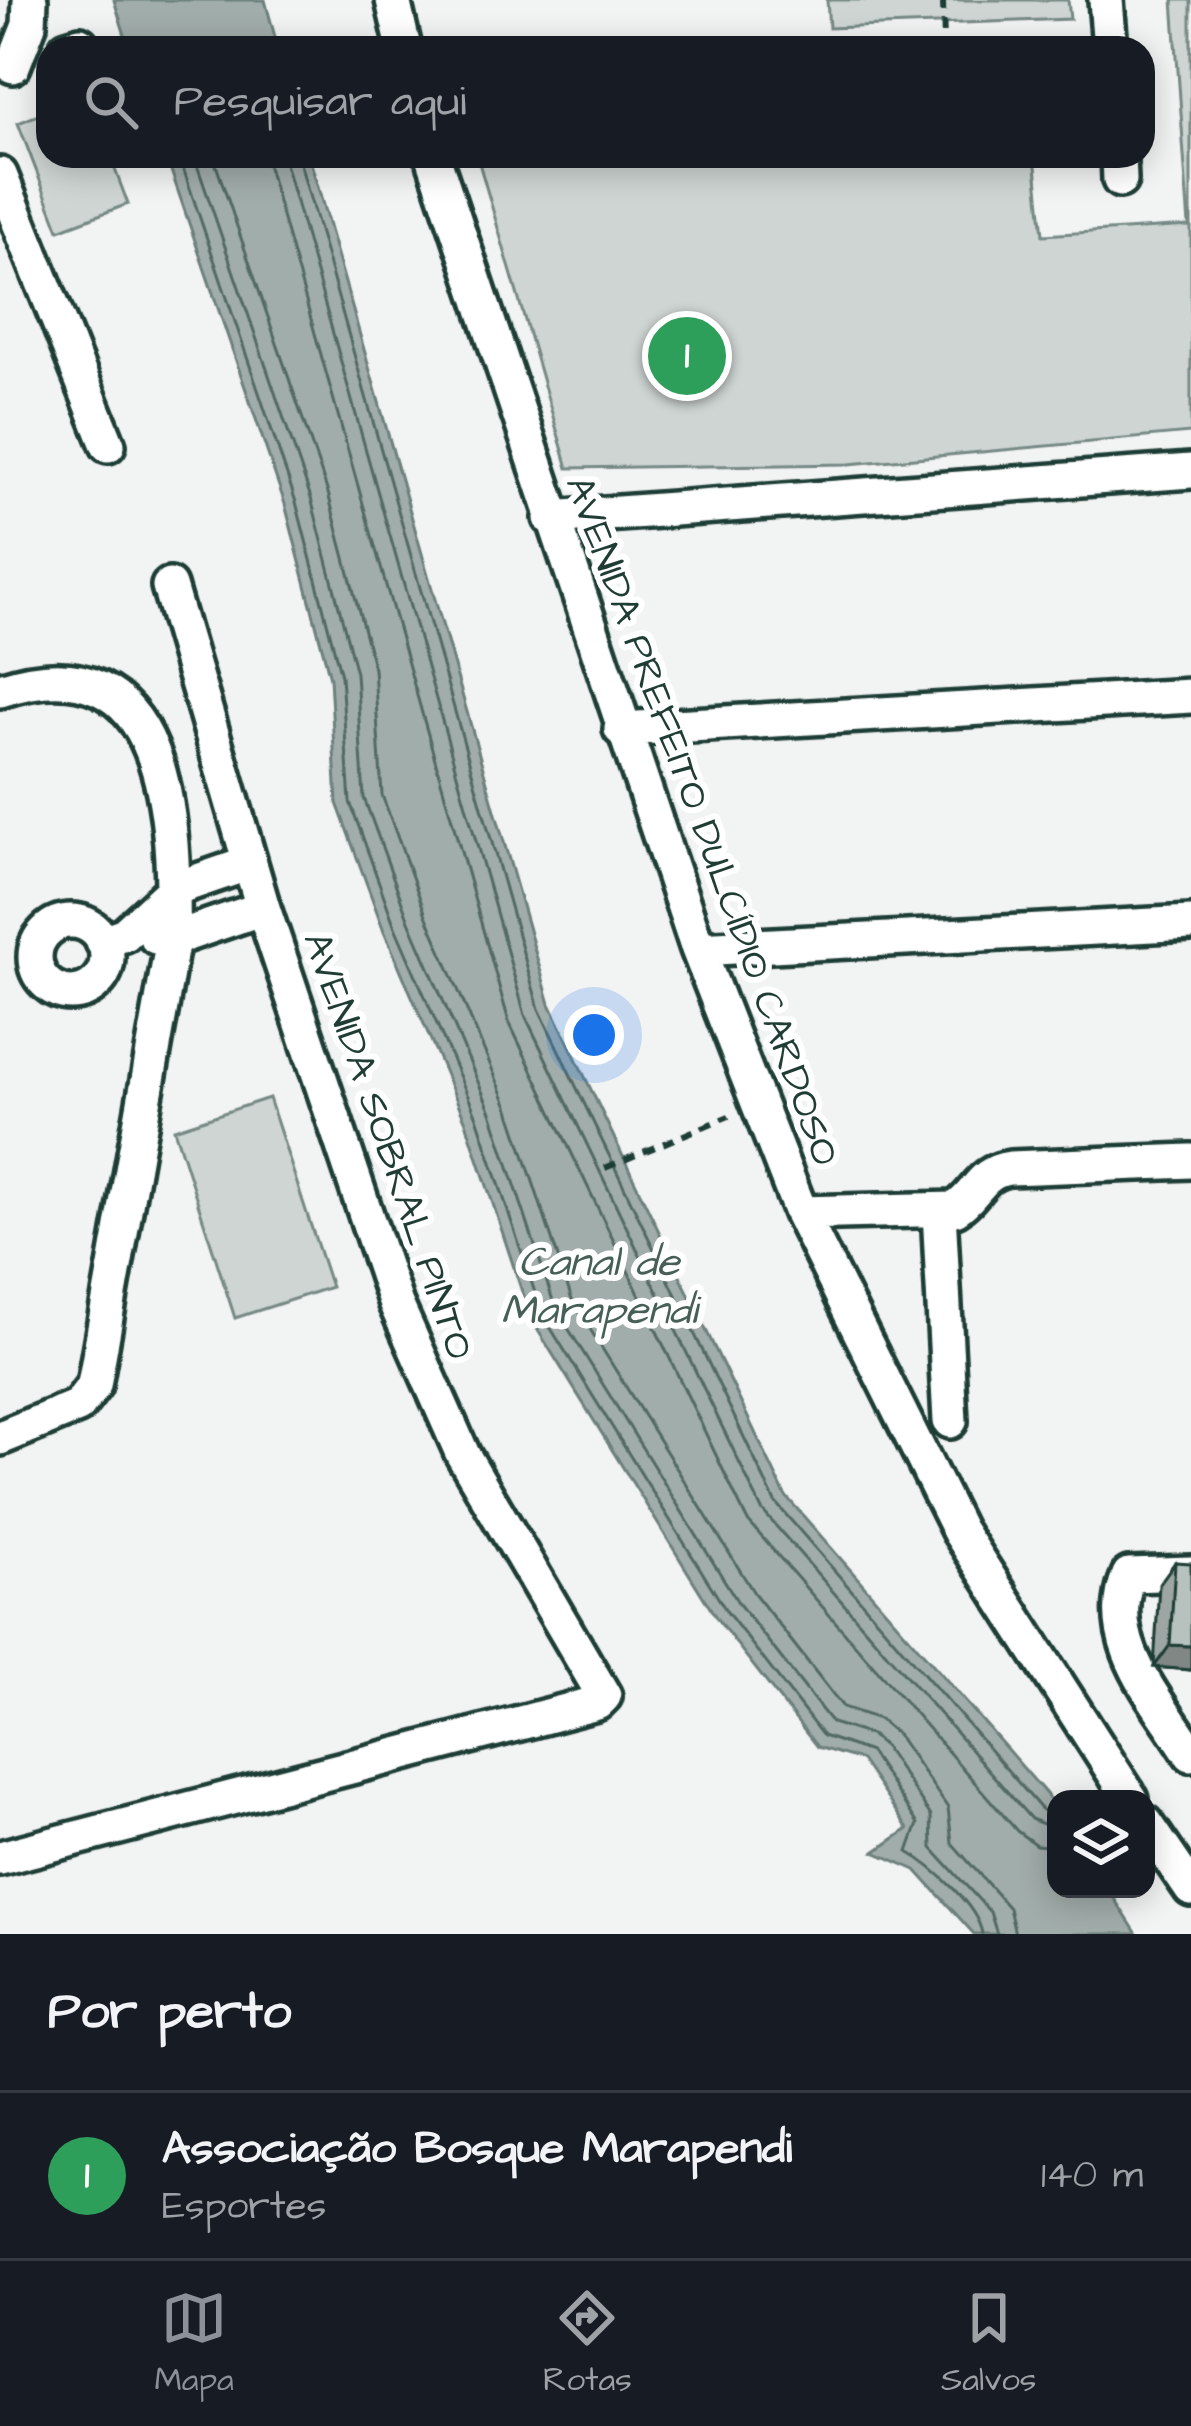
<!DOCTYPE html>
<html lang="pt">
<meta charset="utf-8">
<style>
:root{--surface:#171b24;--page:#20242c;--text:#f1f3f6;--muted:#9ea1a6;--line:#363941;--accent:#8c9099}
body{margin:0;font-family:"Architects Daughter",sans-serif;background:var(--page);color:var(--text)}
.controls{position:absolute;right:36px;bottom:36px;display:grid;overflow:hidden;border-radius:24px;box-shadow:0 6px 30px #0003}
.controls button{width:108px;height:108px;display:grid;place-items:center;padding:0;border:0;border-bottom:3px solid var(--line);background:var(--surface);color:var(--text);font:60px sans-serif}
.you{position:absolute;left:594px;top:1035px;width:42px;height:42px;margin:-30px;border:9px solid #fff;border-radius:50%;background:#1a73e8;box-shadow:0 0 0 18px #1a73e833}
.badge{display:grid;place-items:center;width:78px;height:78px;border-radius:50%;background:var(--accent);color:#fff;font-size:39px;font-weight:700}
.pin{position:absolute;translate:-50% -50%;border:6px solid #fff;box-shadow:0 3px 12px #0006}
.list{margin:0;padding:0;list-style:none}
h2{display:flex;justify-content:space-between;align-items:center;height:156px;margin:0;padding:0 48px;font-size:51px}
h2 small{font-size:39px;font-weight:400;color:var(--muted)}
.list li{display:grid;grid-template-columns:78px 1fr auto;gap:36px;align-items:center;box-sizing:border-box;height:168px;padding:0 48px;border-top:3px solid var(--line)}
.list b{display:block;font-size:45px;white-space:nowrap}
.list p{margin:0;font-size:39px;white-space:nowrap;color:var(--muted)}
.list em{font-size:39px;font-style:normal;color:var(--muted)}
.icon{flex:none;width:66px;height:66px;fill:none;stroke:currentColor;stroke-width:2;stroke-linecap:round;stroke-linejoin:round}
.map{position:relative;flex:none;width:1191px;height:1934px;overflow:hidden}
.search{position:absolute;background:var(--surface);box-shadow:0 6px 30px #0003;left:36px;right:36px;top:36px;height:132px;display:flex;align-items:center;gap:30px;box-sizing:border-box;padding:0 42px;border-radius:36px;color:var(--muted);font-size:45px}
.sheet{height:324px;background:var(--surface)}
nav{display:flex;justify-content:space-around;align-items:center;box-sizing:border-box;height:168px;border-top:3px solid var(--line);background:var(--surface);font-size:33px;color:var(--muted)}
nav a{display:grid;justify-items:center;gap:6px}
nav .on{color:var(--accent)}
.map>svg:first-child{display:block}
.green{fill:#ced5d3;stroke:#768984;stroke-width:3}
.water{fill:#a1adaa;stroke:#6d807b;stroke-width:3}
.lines{fill:none;stroke-linecap:round;stroke-linejoin:round}
.shore{stroke:#536a63;stroke-width:3}
.minor-casing{stroke:#1f3d34;stroke-width:42}
.path{stroke:#1f3d34;stroke-width:6;stroke-dasharray:12 9;stroke-linecap:butt}
.minor{stroke:#fff;stroke-width:33}
.wall{fill:#9da6a3;stroke:#1f3d34;stroke-width:3}
.shaded-wall{fill:#808784;stroke:#1f3d34;stroke-width:3}
.building{fill:#b7c1bd;stroke:#1f3d34;stroke-width:3}
.labels{text-anchor:middle;stroke-width:12;stroke-linejoin:round;paint-order:stroke}
.street-label{font-size:39px;fill:#1f3d34;stroke:#fff}
.water-label{font-size:42px;font-style:italic;fill:#465f57;stroke:#fff}
</style>
<div class="map">
<svg width="1191" height="1934" viewBox="0 0 1191 1934">
<rect width="100%" height="100%" fill="#f2f3f3"/>
<filter id="ink" filterUnits="userSpaceOnUse"><feTurbulence type="fractalNoise" baseFrequency=".00833" numOctaves="2"/><feDisplacementMap in="SourceGraphic" scale="24" xChannelSelector="R" yChannelSelector="G"/><feConvolveMatrix kernelMatrix="1 2 1 2 8 2 1 2 1" color-interpolation-filters="sRGB"/></filter>
<g filter="url(#ink)">
<!-- green -->
<path class="green" d="M 827,0 L 1068,0 L 1070,19 L 829,28 Z
M 1173,0 L 1191,0 L 1191,433 L 849,464 L 568,468 L 477,156 L 1035,156 L 1043,235 L 1189,226 Z
M 48,111 L 48,156 L 110,156 L 128,204 L 59,230 L 18,123 Z
M 269,1098 L 331,1287 L 235,1318 L 174,1129 Z"/>
<!-- water -->
<path class="water" d="M 114,0 L 265,0 L 278,48 L 129,48 Z
M 166,156 L 309,156 L 550,1004 L 785,1495 L 1046,1794 L 1056,1810 L 1056,1889 L 1108,1889 L 1137,1934 L 974,1934 L 916,1870 L 875,1852 L 908,1829 L 861,1760 L 817,1747 L 717,1619 L 531,1319 L 466,1122 L 384,931 L 337,803 L 330,678 L 285,504 Z"/>
<g class="lines">
<!-- shore -->
<path class="shore" d="M 179,156 L 296,502 L 341,676 L 350,802 L 395,927 L 477,1117 L 542,1314 L 727,1612 L 823,1736 L 870,1752 L 918,1824 L 908,1852 C 931,1865 978,1906 982,1934
M 194,156 L 311,498 L 356,673 L 364,798 L 409,921 L 491,1112 L 555,1307 L 739,1604 L 832,1723 L 871,1735 L 884,1746 L 931,1816 L 932,1848 L 990,1912 L 997,1934
M 213,156 L 328,493 L 374,669 L 382,795 L 426,915 L 508,1106 L 572,1300 L 754,1593 L 843,1707 L 879,1719 L 897,1734 L 948,1808 L 952,1843 L 1009,1908 L 1015,1934
M 265,156 L 509,1022 L 747,1520 L 1017,1831 L 1036,1845 L 1056,1847
M 283,156 L 525,1015 L 762,1510 L 1031,1819 L 1056,1829
M 298,156 L 539,1009 L 775,1502 L 1042,1810 L 1056,1814"/>
<defs>
<path id="minor" d="M 393,0 L 404,48
M 1106,0 L 1110,48
M 67,48 L 80,44
M 13,66 L 29,25 L 30,0
M 433,156 L 698,949 L 801,1213 L 959,1531 L 1131,1799
M 1119,156 L 1120,180
M 0,175 L 108,445
M 551,518 L 1191,471
M 0,690 C 171,634 175,821 173,939 L 94,1385 L 78,1406 L 0,1438
M 621,729 L 1191,696
M35 957a36 36 0 1 1 72 0a36 36 0 1 1-72 0Z
M 156,937 L 173,939 L 263,908
M 103,942 L 125,934 L 174,889 L 250,863
M 698,949 L 1191,923
M 939,1211 L 950,1421
M 801,1213 L 955,1209 C 978,1195 979,1172 1010,1168 L 1191,1161
M 1191,1573 L 1129,1575 C 1101,1641 1158,1700 1191,1754
M 1146,1823 L 1191,1889
M 0,1858 L 597,1703 L 604,1696 L 463,1455 L 396,1304 L 263,908 L 169,586"/>
</defs>
<!-- minor casing -->
<use href="#minor" class="minor-casing"/>
<!-- path -->
<path class="path" d="M 943,0 L 944,48
M 605,1168 L 729,1116"/>
<!-- minor -->
<use href="#minor" class="minor"/>
</g>
<!-- wall -->
<path class="wall" d="M 1175,1562 L 1191,1670 L 1154,1667 L 1159,1584 Z"/>
<!-- shaded-wall -->
<path class="shaded-wall" d="M 1170,1645 L 1191,1646 L 1191,1670 L 1154,1667 Z"/>
<!-- building -->
<path class="building" d="M 1175,1562 L 1191,1563 L 1191,1646 L 1170,1645 Z"/>
</g>
<g class="labels">
<!-- street labels -->
<g class="street-label">
<text transform="translate(704 820) rotate(70)" y="14">AVENIDA PREFEITO DULCÍDIO CARDOSO</text>
<text transform="translate(390 1145) rotate(71)" y="14">AVENIDA SOBRAL PINTO</text>
</g>
<!-- water labels -->
<g class="water-label">
<text x="599" y="1275">Canal de<tspan x="599" dy="48">Marapendi</tspan></text>
</g>
</g>
</svg>
<div class="controls">
<button><svg class="icon" aria-label="layers" viewBox="0 0 24 24"><path d="M12 4l9 5-9 5-9-5zM3 14l9 5 9-5"/></svg></button>
</div>
<div class="you"></div>
<div class="pin badge" style="left:687px;top:356px;background:#2e9e5b">1</div>
<div class="search"><svg class="icon" aria-label="search" viewBox="0 0 24 24"><circle cx="10" cy="10" r="6"/><path d="M15 15l6 6"/></svg>Pesquisar aqui</div>
</div>
<section class="sheet">
<h2>Por perto<small></small></h2>
<ul class="list">
<li><span class="badge" style="background:#2e9e5b">1</span><div><b>Associação Bosque Marapendi</b><p>Esportes</p></div><em>140 m</em></li>
</ul>
</section>
<nav>
<a class="on"><svg class="icon" aria-label="map" viewBox="0 0 24 24"><path d="M3 6l6-2 6 2 6-2v14l-6 2-6-2-6 2zM9 4v14M15 6v14"/></svg>Mapa</a>
<a><svg class="icon" aria-label="directions" viewBox="0 0 24 24"><path d="M12 3l9 9-9 9-9-9zM9 14v-3h6M13 9l2 2-2 2"/></svg>Rotas</a>
<a><svg class="icon" aria-label="saved" viewBox="0 0 24 24"><path d="M7 4h10v16l-5-4-5 4z"/></svg>Salvos</a>
</nav>
